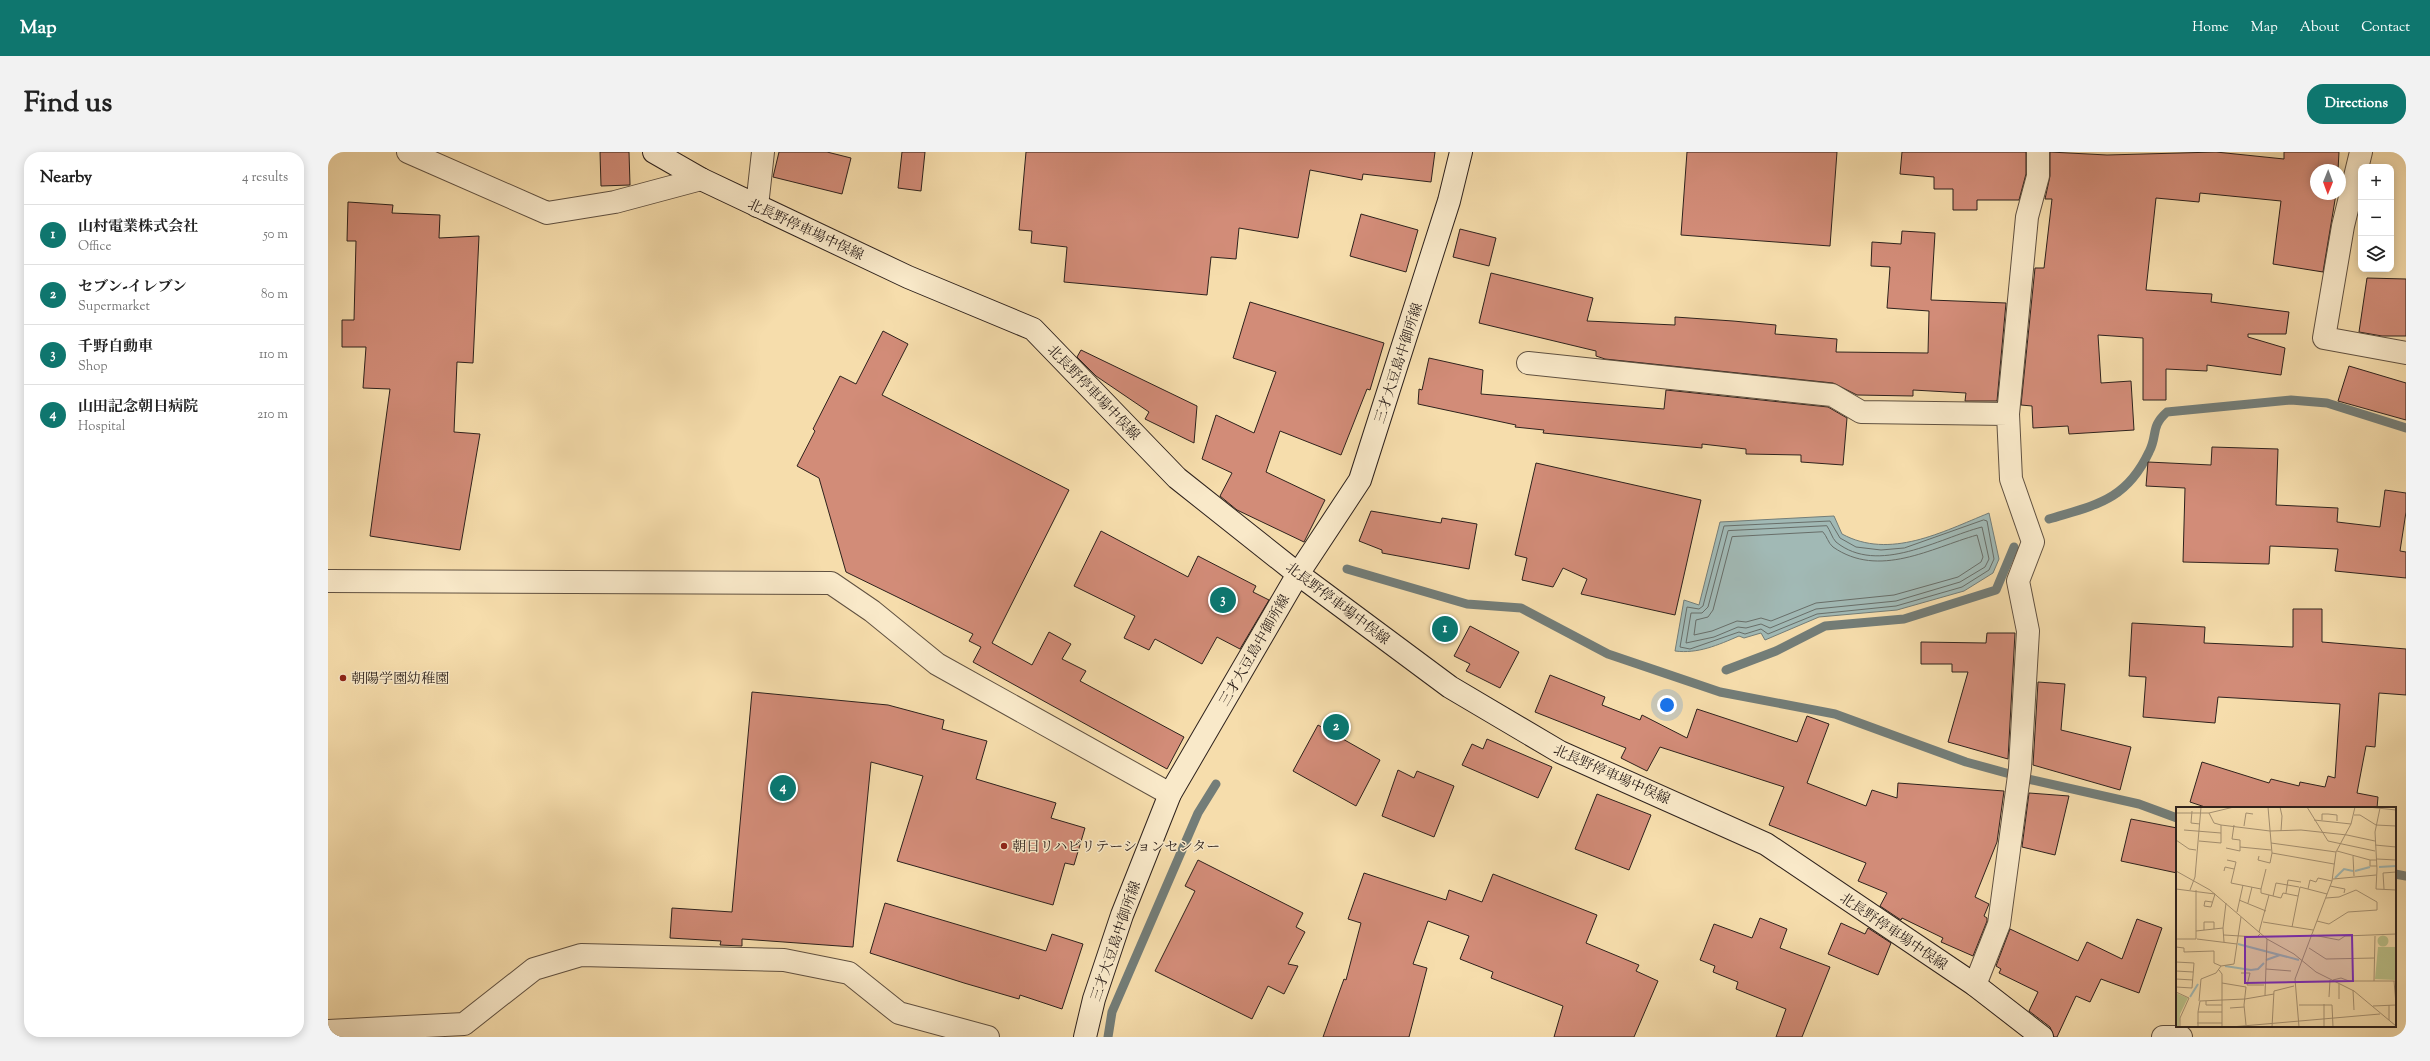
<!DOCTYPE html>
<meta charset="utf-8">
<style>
:root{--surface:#fff;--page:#f2f2f2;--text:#222;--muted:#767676;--line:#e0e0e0;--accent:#0f766e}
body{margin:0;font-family:"Sorts Mill Goudy","Noto Serif JP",serif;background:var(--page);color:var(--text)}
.controls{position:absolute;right:12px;top:12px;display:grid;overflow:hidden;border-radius:8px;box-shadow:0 2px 10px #0003}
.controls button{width:36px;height:36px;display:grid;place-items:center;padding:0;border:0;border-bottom:1px solid var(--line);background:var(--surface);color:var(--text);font:20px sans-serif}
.compass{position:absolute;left:1982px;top:12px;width:36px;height:36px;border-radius:50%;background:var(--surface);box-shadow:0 2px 10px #0003;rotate:181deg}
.you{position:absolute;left:1339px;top:553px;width:14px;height:14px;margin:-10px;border:3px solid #fff;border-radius:50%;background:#1a73e8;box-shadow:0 0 0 6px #1a73e833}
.badge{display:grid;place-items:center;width:26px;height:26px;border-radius:50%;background:var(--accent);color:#fff;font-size:13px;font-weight:700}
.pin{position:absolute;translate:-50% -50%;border:2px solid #fff;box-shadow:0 1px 4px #0006}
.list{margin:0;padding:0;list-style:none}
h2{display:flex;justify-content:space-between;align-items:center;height:52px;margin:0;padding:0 16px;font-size:17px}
h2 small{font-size:13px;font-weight:400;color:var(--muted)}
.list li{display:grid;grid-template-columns:26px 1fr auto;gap:12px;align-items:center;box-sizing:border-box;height:60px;padding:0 16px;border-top:1px solid var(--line)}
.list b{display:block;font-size:15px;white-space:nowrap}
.list p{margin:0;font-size:13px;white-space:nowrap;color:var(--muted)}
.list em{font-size:13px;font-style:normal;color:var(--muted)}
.icon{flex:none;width:22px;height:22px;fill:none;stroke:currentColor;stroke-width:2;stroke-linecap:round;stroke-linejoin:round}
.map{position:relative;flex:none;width:2078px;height:885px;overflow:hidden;border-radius:16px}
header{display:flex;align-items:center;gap:24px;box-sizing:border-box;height:56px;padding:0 20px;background:var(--accent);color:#fff}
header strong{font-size:19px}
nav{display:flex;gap:22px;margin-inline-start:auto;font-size:14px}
.intro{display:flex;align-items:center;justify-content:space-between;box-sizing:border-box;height:96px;padding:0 24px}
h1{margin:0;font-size:28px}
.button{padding:10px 18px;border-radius:16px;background:var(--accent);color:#fff;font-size:14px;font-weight:700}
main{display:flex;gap:24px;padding:0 24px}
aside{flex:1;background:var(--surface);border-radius:16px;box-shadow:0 2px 10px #0003}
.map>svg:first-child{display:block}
.water{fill:#a1b9b5;stroke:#737d78}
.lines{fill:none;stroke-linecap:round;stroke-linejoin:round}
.shore{stroke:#686e69;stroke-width:1}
.stream{stroke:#737d78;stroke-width:9}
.building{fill:#d28c78;stroke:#2e221d}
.minor-casing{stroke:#605141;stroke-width:24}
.secondary-casing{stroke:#2e221d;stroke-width:24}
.minor{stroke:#f9e9c9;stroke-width:22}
.secondary{stroke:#f9e9c9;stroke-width:22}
.poi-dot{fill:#8f2418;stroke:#f9e9c9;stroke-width:1.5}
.labels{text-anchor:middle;stroke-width:3;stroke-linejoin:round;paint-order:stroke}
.street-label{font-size:14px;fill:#2e221d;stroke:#f9e9c9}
.poi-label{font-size:14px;fill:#2e221d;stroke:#f9e9c9;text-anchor:start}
.inset-river{fill:none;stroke:#a1b9b5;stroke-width:2}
.inset-road{fill:none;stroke:#a69273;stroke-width:1}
.view{fill:#7b2cbf;fill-opacity:0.15;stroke:#7b2cbf;stroke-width:2}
.inset-edge{fill:none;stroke:#2e221d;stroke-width:2}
</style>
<header>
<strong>Map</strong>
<nav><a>Home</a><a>Map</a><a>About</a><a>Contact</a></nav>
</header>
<div class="intro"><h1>Find us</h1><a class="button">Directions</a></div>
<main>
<aside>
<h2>Nearby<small>4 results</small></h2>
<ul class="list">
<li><span class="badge">1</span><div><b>山村電業株式会社</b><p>Office</p></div><em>50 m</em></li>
<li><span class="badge">2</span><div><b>セブン-イレブン</b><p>Supermarket</p></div><em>80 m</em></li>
<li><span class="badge">3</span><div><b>千野自動車</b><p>Shop</p></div><em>110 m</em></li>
<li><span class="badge">4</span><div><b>山田記念朝日病院</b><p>Hospital</p></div><em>210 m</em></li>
</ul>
</aside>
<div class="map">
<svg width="2078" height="885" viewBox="0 0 2078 885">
<rect width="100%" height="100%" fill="#f6ddac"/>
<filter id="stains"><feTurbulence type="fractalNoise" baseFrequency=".005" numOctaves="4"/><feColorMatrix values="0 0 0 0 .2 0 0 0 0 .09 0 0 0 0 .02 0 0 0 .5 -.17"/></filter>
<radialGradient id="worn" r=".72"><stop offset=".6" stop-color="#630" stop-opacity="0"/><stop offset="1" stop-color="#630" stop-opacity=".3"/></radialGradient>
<!-- water -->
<path class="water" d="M 1661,361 L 1671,407 L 1665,421 L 1636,439 L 1569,458 L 1491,465 L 1437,488 L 1433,481 L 1416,486 L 1411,484 C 1390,493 1370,502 1347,499 L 1356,448 L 1371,453 L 1392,370 L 1506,364 L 1514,382 C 1562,408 1614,380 1661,361 Z"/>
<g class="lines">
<!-- shore -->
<path class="shore" d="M 1656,368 L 1659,369 L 1666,407 L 1661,418 L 1634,435 L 1568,454 L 1489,462 L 1440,482 L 1433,477 L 1417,482 L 1411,480 L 1362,497 L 1352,495 L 1359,455 L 1371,457 L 1375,454 L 1396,374 L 1502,369 L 1512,386 L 1528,395 L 1553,398 L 1576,396 Z
M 1499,374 C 1502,378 1504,386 1508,390 C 1550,424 1611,386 1654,375 L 1661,407 L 1657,415 L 1632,430 L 1568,449 L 1488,457 L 1442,476 L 1433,472 L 1418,476 L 1410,475 L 1386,485 L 1358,491 L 1363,461 L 1374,461 L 1380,455 L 1400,379 Z
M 1495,380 C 1499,384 1500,391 1505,395 C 1551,427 1603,396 1649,383 L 1655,405 L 1653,410 L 1630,425 L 1566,443 L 1488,451 L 1443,469 L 1433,466 L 1418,470 L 1409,469 L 1384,479 L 1366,483 L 1368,468 L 1380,465 L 1385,458 L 1404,385 Z"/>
<!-- stream -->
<path class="stream" d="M 1721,367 C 1767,353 1798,349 1821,300 C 1830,283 1822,275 1839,260 L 1963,248 L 1999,251 L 2078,276
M 1019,417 L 1139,452 L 1193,456 L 1280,502 L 1392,540 L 1507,562 L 1638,610 L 1700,627 L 1811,652 L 1849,666
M 1398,518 L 1448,499 L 1497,474 L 1576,467 L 1668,438 L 1686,395
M 2067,722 L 2078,724
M 780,885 L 784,860 L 870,661 L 888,632"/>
</g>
<!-- building -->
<path class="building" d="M 272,0 L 301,0 L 302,33 L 273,34 Z
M 451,0 L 499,0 L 523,6 L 514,42 L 445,25 Z
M 574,0 L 597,0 L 593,39 L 570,36 Z
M 698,0 L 1107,0 L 1103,30 L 1035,22 L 1034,28 L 982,18 L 970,86 L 911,76 L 908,107 L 883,105 L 879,143 L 736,130 L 739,95 L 703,91 L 704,79 L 691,78 Z
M 1359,0 L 1509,0 L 1502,94 L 1353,83 Z
M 1574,0 L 1698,0 L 1698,22 L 1691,48 L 1649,48 L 1649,58 L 1625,58 L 1625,37 L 1606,37 L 1606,25 L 1572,22 Z
M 1722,0 L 1779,3 L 1888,0 L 1956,7 L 1956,0 L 2011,0 L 2010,18 L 1988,18 L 1988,42 L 2008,42 L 1995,120 L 1945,112 L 1953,49 L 1872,41 L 1871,50 L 1828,46 L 1818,138 L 1884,142 L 1883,150 L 1961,160 L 1958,182 L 1920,182 L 1920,185 L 1957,196 L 1953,223 L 1879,213 L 1879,219 L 1838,217 L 1838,248 L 1815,248 L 1815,186 L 1770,183 L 1773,231 L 1803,229 L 1806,278 L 1741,282 L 1740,274 L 1705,276 L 1704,254 L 1693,253 L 1707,116 L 1716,116 L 1724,47 L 1717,47 L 1722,24 Z
M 20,50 L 65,53 L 64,61 L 112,63 L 111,86 L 151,84 L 145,211 L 129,210 L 126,280 L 152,282 L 132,398 L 42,384 L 62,237 L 35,236 L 38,195 L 14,195 L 14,168 L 26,168 L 28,89 L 19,89 Z
M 1033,62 L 1090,78 L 1078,120 L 1022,104 Z
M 1132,77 L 1168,86 L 1161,114 L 1125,105 Z
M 1574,79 L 1607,81 L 1603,148 L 1678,151 L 1669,249 L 1637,249 L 1638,241 L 1585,238 L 1585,244 L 1529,243 L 1505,231 L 1277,207 L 1268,204 L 1268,199 L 1151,171 L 1163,121 L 1265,146 L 1259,169 L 1347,173 L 1347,165 L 1405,169 L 1448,173 L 1447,182 L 1509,187 L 1508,200 L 1600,201 L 1601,159 L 1559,156 L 1562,115 L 1543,114 L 1544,90 L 1573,92 Z
M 2039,126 L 2078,127 L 2078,184 L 2054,184 L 2031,180 Z
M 922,150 L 1056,191 L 1042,238 L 1039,237 L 1013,303 L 952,279 L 938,320 L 997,348 L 976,390 L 909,358 L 892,344 L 904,321 L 874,307 L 888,263 L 926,281 L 948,220 L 905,206 Z
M 555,179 L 580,192 L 554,243 L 741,338 L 664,491 L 704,513 L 721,480 L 743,492 L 734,507 L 758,519 L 752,529 L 856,585 L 839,617 L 645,510 L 653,495 L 641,489 L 645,482 L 518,420 L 491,326 L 469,314 L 487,279 L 485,277 L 512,224 L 528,232 Z
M 753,198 L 869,254 L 866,291 L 817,267 L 821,260 L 768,224 L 749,205 Z
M 1101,206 L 1155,218 L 1153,242 L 1336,257 L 1338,238 L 1500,255 L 1519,266 L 1515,313 L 1473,310 L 1473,303 L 1418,302 L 1418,297 L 1374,292 L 1374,296 L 1215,281 L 1216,278 L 1187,275 L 1188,273 L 1090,252 L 1091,237 L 1094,238 Z
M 2021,214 L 2078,231 L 2078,268 L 2010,249 Z
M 1884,295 L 1950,297 L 1948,353 L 2010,356 L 2009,370 L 2052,375 L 2057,338 L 2078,341 L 2078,360 L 2072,399 L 2078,400 L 2078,426 L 2007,419 L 2010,397 L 1942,394 L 1941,412 L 1855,410 L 1857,336 L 1818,334 L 1820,310 L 1883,313 Z
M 1208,311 L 1373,348 L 1347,463 L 1253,442 L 1259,427 L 1235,416 L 1225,435 L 1194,428 L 1199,406 L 1187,403 Z
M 1043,359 L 1113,371 L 1114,366 L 1149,372 L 1141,417 L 1054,401 L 1054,398 L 1031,389 Z
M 773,379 L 860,425 L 870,404 L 928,434 L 925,440 L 941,448 L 912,497 L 889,485 L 874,512 L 827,487 L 821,498 L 796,486 L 807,464 L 746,434 Z
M 1965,457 L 1994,457 L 1994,490 L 2078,497 L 2078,543 L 2051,541 L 2047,595 L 2038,594 L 2029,641 L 2050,645 L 2049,656 L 1880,656 L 1862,650 L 1874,610 L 1941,631 L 1943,627 L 1971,634 L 1972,630 L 1997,635 L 2000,624 L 2007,626 L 2012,552 L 1890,545 L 1887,571 L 1815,565 L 1818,525 L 1801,524 L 1804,471 L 1877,475 L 1876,491 L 1965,495 Z
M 1142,474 L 1191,500 L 1172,536 L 1138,519 L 1142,512 L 1126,504 Z
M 1659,481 L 1687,481 L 1680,607 L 1620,590 L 1640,520 L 1624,520 L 1624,512 L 1593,512 L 1593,490 L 1658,491 Z
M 1222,523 L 1277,545 L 1274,553 L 1312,568 L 1314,563 L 1359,586 L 1369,557 L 1469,590 L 1479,564 L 1501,572 L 1479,631 L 1538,654 L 1544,638 L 1569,646 L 1570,631 L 1676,639 L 1669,690 L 1647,745 L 1661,752 L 1656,764 L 1659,766 L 1659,769 L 1645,804 L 1613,790 L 1615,786 L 1574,766 L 1573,768 L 1552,754 L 1559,741 L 1530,729 L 1538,711 L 1441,673 L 1456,635 L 1332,595 L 1319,619 L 1293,606 L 1298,596 L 1207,560 Z
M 1710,530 L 1737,532 L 1733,578 L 1803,595 L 1792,638 L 1705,613 Z
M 424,540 L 560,553 L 616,568 L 614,577 L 659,589 L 648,627 L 728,651 L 723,666 L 757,676 L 746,713 L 737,711 L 725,753 L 569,709 L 595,624 L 543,610 L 525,795 L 414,787 L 414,794 L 392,793 L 393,789 L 342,786 L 344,756 L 404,760 Z
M 990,573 L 1052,608 L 1028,654 L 965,619 Z
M 1159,587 L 1224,615 L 1210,646 L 1134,613 L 1144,592 L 1155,597 Z
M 1070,618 L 1086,626 L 1089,619 L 1126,634 L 1106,685 L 1054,664 Z
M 1701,641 L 1741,644 L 1727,703 L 1694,695 Z
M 1269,642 L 1323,663 L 1301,718 L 1247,697 Z
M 1803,667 L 1849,676 L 1849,721 L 1793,709 Z
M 870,708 L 975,761 L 968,775 L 977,780 L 960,812 L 970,814 L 956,842 L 940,834 L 924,867 L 827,819 L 867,739 L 857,734 Z
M 1036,721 L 1118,748 L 1121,738 L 1154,750 L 1165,722 L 1269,763 L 1258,791 L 1311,813 L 1308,819 L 1330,829 L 1306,885 L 1226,885 L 1235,854 L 1163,826 L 1165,820 L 1132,807 L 1141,784 L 1100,769 L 1085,812 L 1099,816 L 1081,885 L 995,885 L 1016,827 L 1018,828 L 1033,771 L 1020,767 Z
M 557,751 L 718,799 L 724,782 L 755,792 L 734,857 L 692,843 L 691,847 L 636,831 L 542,801 Z
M 1432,766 L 1459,777 L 1452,796 L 1502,815 L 1474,885 L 1448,885 L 1458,857 L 1408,837 L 1410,830 L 1385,820 L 1387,814 L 1372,808 L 1386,772 L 1424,786 Z
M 1809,767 L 1834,776 L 1811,841 L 1773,827 L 1762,850 L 1748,844 L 1729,885 L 1726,885 L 1722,875 L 1701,859 L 1710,840 L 1671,821 L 1673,817 L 1668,814 L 1682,777 L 1750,809 L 1759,790 L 1794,807 Z
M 1513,771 L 1537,782 L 1540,776 L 1563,791 L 1550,823 L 1500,802 Z"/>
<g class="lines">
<defs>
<path id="minor" d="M 80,0 L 219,61 L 287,50 L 373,27
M 2033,0 L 2015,74 L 1996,186 L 2078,201
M 429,54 L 435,0
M 1200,211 L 1504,243 L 1533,260 L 1680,262
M 0,429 L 503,431 L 544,459 L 609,512 L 842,642
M 1647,833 L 1671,772 L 1692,616 L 1700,479 L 1690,429 L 1705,390 L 1683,327 L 1680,262 L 1699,65 L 1710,24 L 1710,0
M 0,879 L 136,872 L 206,817 L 253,803 L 456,808 L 521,821 L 571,861 L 660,885
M 1835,885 L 1853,885"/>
<path id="secondary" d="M 326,0 L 373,27 L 580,125 L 705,177 L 849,326 L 970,422 L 1122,535 L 1232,600 L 1438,692 L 1647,833 L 1714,885
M 757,885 L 766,847 L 794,763 L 842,642 L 970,422 L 1032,328 L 1121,49 L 1133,0"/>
</defs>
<!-- minor casing -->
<use href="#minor" class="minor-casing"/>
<!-- secondary casing -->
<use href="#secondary" class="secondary-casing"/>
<!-- minor -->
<use href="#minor" class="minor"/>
<!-- secondary -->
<use href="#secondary" class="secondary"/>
</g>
<!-- markers -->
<g class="poi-dot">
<circle cx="15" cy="526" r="4"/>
<circle cx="676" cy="694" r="4"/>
</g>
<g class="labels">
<!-- street labels -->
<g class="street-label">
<text transform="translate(478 77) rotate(25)" y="5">北長野停車場中俣線</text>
<text transform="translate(1070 211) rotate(-72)" y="5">三才大豆島中御所線</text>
<text transform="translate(766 240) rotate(46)" y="5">北長野停車場中俣線</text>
<text transform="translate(1010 451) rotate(37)" y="5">北長野停車場中俣線</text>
<text transform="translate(926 498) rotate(-60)" y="5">三才大豆島中御所線</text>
<text transform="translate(1284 622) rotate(24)" y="5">北長野停車場中俣線</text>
<text transform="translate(1566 779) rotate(34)" y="5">北長野停車場中俣線</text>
<text transform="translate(787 789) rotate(-71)" y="5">三才大豆島中御所線</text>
</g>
<!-- poi labels -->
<g class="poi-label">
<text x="23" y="531">朝陽学園幼稚園</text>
<text x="684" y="699">朝日リハビリテーションセンター</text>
</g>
</g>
<!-- overview -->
<g transform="translate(1848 655)">
<rect width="220" height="220" fill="#f6ddac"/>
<path d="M201.5 134a5.5 5.5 0 1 1 11 0a5.5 5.5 0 1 1-11 0ZM 202,140 L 220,140 L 220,173 L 199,172 ZM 0,186 L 12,191 L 4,207 L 3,220 L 0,220 Z" fill="#bbc28a"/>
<path class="inset-river" d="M 203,60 L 220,59M 179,64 L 194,60M 159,71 L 168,62 L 177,64M 62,137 L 123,153M 90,153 L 104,148M 49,159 L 75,163 L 82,162 L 88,156M 14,190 L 22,177"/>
<path class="inset-road" d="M 104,0 L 106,9 L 105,24M 131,0 L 152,34 L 199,44M 192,0 L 220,3M 204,1 L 199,25 L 201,62 L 200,82 L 220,83M 16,4 L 15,16 L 24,17M 0,6 L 33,6 L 58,0M 33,6 L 38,16 L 45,18 L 94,24 L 125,23 L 171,28 L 199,34M 178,8 L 184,8 L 200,18 L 220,19M 138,13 L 175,17M 146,13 L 146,7 L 152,7 L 161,8 L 161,14M 68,19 L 70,6 L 77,7M 8,23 L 45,26M 0,33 L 13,42 L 20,43M 23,34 L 45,36 L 45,18M 95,36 L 160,45M 199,38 L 220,40M 64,40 L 95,43M 50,41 L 64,44 L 64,33 L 56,32 L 58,18M 161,44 L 194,53M 96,46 L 158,57M 83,49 L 82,53 L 94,56 L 96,46 L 92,0M 177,49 L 178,69M 201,52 L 220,53M 51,53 L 60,55 L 55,76 L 85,82 L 85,86 L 105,91 L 107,86 L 122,89M 201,53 L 194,53 L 194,59 L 201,59M 0,64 L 34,83 L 91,132 L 118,147 L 140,165 L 178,184 L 220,219M 48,64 L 49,60 L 58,62M 157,72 L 200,68M 154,79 L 169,82 L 168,86M 0,82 L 39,87 L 35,100 L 28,99 L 29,94 L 36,95M 85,82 L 90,62M 132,82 L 134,73 L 140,75 L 142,71 L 156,74M 208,82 L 207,66 L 220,65M 14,83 L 19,70 L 25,0M 110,86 L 112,73 L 125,75M 97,89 L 100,76 L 123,80M 63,93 L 90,104M 72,96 L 76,80M 61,105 L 67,78M 141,114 L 153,117 L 172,105 L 201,103 L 201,95 L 180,83 L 163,90 L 150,91M 87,115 L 137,123M 116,120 L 124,80 L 151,87M 47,121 L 48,135M 28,123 L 28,115 L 38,115 L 38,122M 20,124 L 47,121 L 50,96M 83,125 L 93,88M 48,128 L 81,130 L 84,127M 137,128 L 163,133 L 169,129 L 220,127M 0,132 L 20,132 L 20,83M 21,132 L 61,137M 0,140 L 8,141 L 8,145 L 38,144 L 38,156 L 45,159M 133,141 L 150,152 L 199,151M 0,155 L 18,156 L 16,181 L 0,180M 90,162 L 115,164M 43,163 L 46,167 L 46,220M 0,164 L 17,165M 65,166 L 74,166 L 71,178 L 88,178M 0,172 L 17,173M 157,173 L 165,171 L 173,174 L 220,174M 198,174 L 199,129M 218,174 L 220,197M 46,176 L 70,180 L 68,198 L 70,218M 163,177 L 163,192M 177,183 L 178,203M 0,185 L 13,191 L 4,211 L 4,220M 89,188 L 91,132M 153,190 L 154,173M 23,194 L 25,172 L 40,166 L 45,159 L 58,157 L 65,110M 30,194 L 30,198 L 46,198M 148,197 L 148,220M 123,198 L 156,198 L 157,220M 197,199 L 220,198M 54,201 L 68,200M 22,205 L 24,194 L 69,192 L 98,187M 213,213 L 213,198M 21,216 L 46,216M 22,220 L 22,205 L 46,205M 55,220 L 204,207M 96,220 L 98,184 L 118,179M 123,220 L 119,172 L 156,74 L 160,45 L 175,17 L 179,0M 175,220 L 192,220"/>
<path class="view" d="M 176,128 L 177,174 L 69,176 L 69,130 Z"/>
<rect width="220" height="220" class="inset-edge"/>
</g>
<rect width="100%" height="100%" filter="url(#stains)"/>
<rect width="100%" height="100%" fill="url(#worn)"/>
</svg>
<div class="controls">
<button>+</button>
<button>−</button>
<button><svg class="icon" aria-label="layers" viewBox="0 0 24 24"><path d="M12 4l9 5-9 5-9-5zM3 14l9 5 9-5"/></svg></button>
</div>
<svg class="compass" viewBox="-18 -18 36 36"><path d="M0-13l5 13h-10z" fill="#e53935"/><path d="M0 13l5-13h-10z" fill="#767676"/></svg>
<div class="you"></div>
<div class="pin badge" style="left:1117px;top:477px">1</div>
<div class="pin badge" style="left:1008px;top:575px">2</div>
<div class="pin badge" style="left:895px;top:448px">3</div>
<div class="pin badge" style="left:455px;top:636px">4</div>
</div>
</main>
